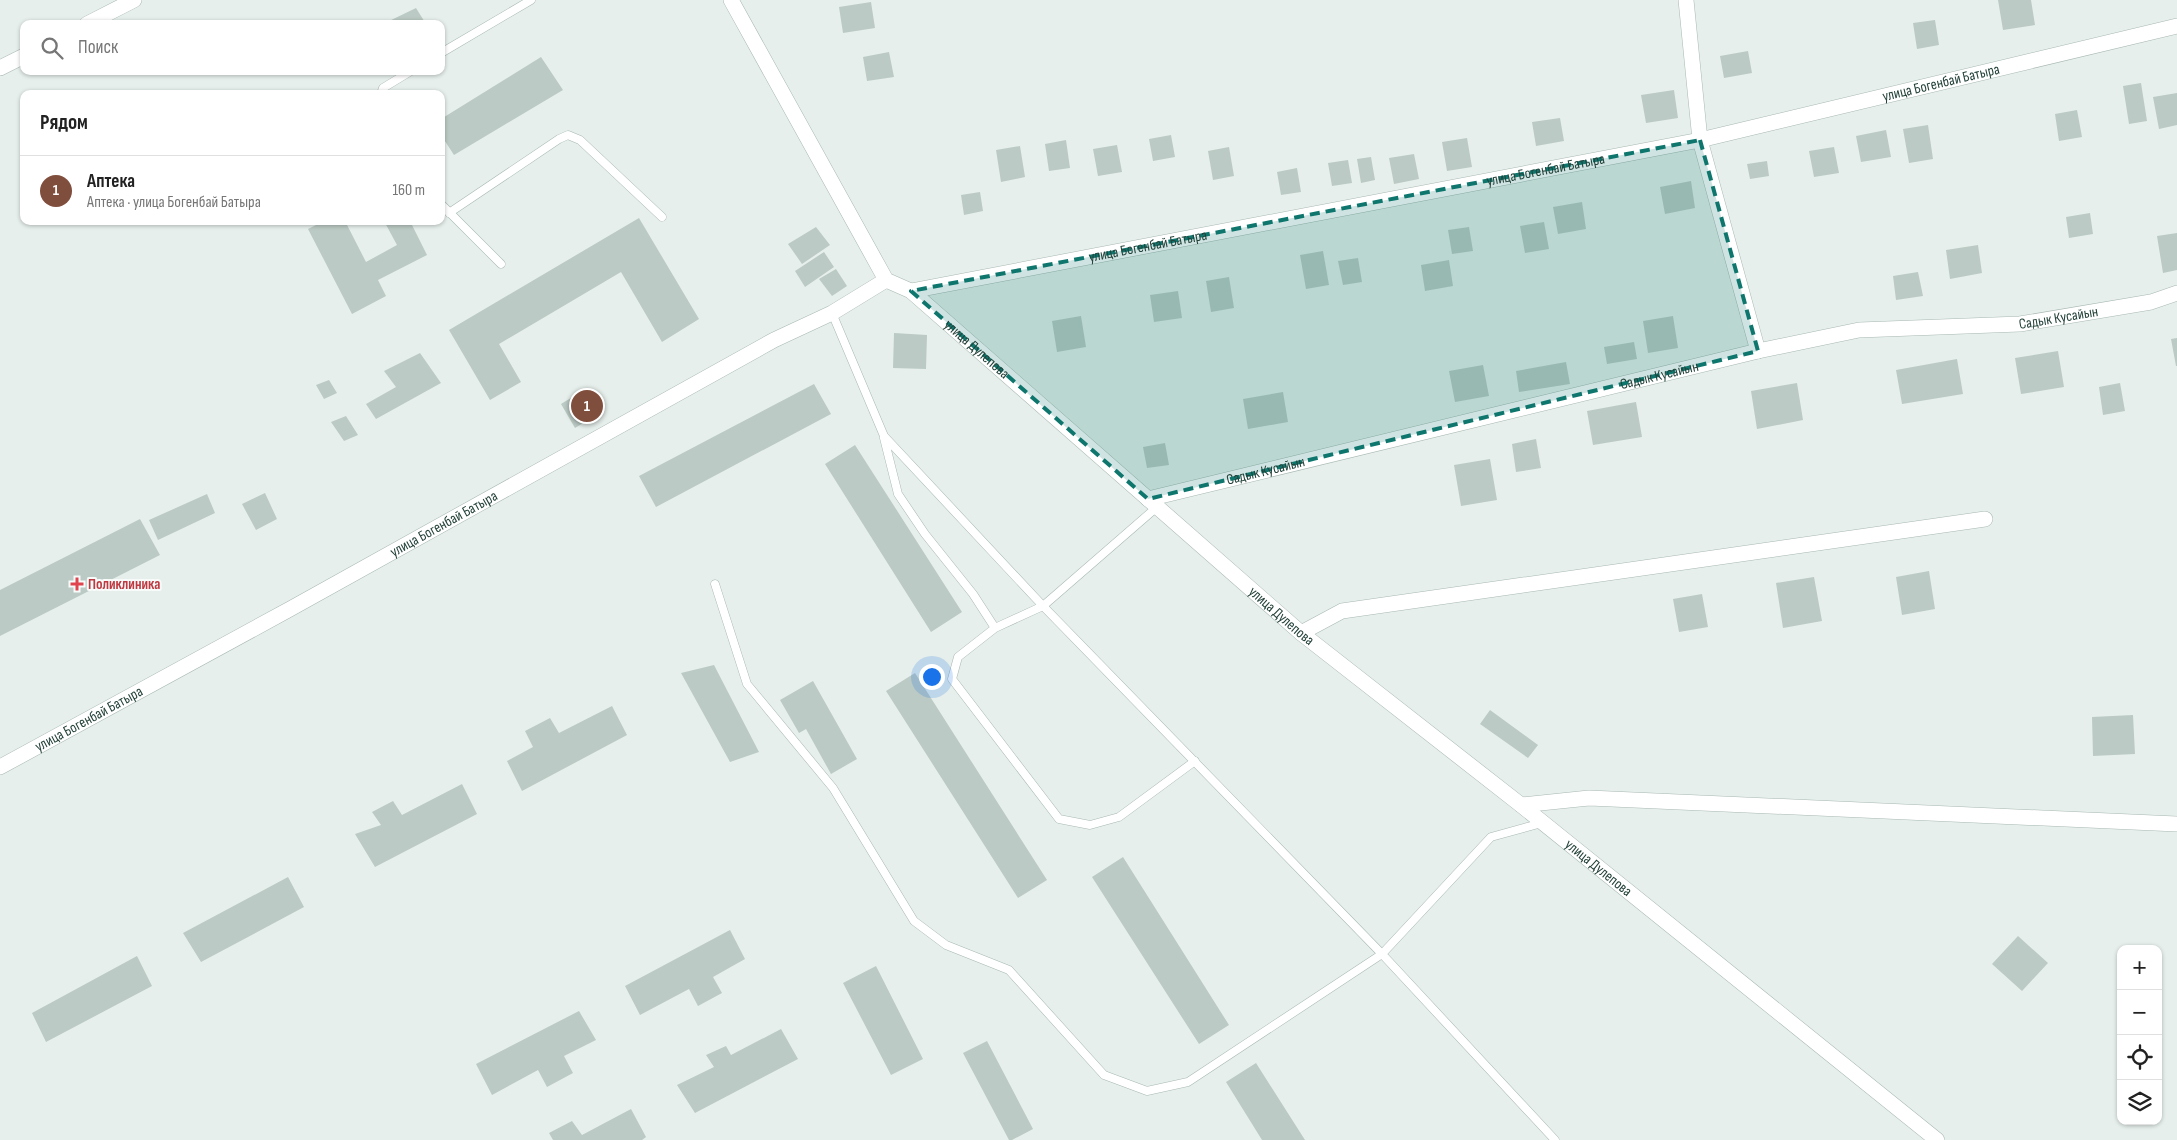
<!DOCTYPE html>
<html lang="ru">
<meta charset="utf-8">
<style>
:root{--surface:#fff;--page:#f6f6f6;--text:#222;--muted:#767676;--line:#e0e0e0;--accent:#804e3d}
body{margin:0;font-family:"Sofia Sans Condensed",sans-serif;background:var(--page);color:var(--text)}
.controls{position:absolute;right:15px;bottom:15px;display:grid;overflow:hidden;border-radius:10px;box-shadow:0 1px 4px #0004}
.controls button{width:45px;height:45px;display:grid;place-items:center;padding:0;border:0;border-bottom:1px solid var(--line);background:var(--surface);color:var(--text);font:25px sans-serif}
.you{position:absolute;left:931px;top:676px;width:18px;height:18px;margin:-12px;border:4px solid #fff;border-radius:50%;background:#1a73e8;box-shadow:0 0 0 8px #1a73e833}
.badge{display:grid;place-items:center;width:32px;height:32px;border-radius:50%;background:var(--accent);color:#fff;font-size:16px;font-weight:700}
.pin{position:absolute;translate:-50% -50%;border:2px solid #fff;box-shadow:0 1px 5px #0006}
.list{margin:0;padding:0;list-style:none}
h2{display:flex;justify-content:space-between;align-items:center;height:65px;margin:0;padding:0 20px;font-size:21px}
h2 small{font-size:16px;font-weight:400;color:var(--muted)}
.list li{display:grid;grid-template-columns:32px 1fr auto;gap:15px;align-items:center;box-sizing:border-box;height:70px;padding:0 20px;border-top:1px solid var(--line)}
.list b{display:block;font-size:19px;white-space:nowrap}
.list p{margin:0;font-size:16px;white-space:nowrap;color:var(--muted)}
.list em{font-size:16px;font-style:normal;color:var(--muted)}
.icon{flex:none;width:28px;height:28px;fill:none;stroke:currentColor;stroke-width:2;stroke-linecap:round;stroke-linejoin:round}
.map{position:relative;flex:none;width:2177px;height:1140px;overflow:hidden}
.search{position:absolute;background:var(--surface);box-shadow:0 1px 4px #0004;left:20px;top:20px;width:425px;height:55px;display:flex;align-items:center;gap:12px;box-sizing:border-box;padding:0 18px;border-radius:10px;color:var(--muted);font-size:19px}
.panel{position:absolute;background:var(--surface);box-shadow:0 1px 4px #0004;left:20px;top:90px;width:425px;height:135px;border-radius:10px}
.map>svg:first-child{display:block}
.building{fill:#bbcac4}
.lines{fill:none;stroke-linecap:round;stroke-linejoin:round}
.service-casing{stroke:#a8b8b2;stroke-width:9}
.minor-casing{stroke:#a8b8b2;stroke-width:16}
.tertiary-casing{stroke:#a8b8b2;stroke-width:16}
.service{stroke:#fff;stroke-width:8}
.minor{stroke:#fff;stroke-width:15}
.tertiary{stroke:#fff;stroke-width:15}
.marked{fill:#0f766e;fill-opacity:0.2;stroke:#0f766e;stroke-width:4;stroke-dasharray:10 6;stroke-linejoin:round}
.health-dot{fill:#e0444e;stroke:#f7fbf9;stroke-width:2}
.labels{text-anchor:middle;stroke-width:4;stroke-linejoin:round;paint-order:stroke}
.street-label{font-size:15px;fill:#24423a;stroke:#f7fbf9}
.health-label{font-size:15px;font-weight:bold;fill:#be3a42;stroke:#f7fbf9;text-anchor:start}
</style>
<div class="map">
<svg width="2177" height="1140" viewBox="0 0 2177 1140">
<rect width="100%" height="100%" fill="#e6efeb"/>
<!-- building -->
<path class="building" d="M 1998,0 L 2031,0 L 2035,25 L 2003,30 Z
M 871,2 L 875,28 L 843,33 L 839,7 Z
M 416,8 L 426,24 L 383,24 Z
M 1935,20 L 1939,45 L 1917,49 L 1913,23 Z
M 1748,51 L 1752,73 L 1724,78 L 1720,56 Z
M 889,52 L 894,77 L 867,81 L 863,57 Z
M 541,57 L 563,90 L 454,155 L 441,135 L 441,119 Z
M 2141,83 L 2147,121 L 2129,124 L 2123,86 Z
M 1674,90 L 1678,118 L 1646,123 L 1641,95 Z
M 2177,93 L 2177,125 L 2159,129 L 2153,97 Z
M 2077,110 L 2082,137 L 2059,141 L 2055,114 Z
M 1560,118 L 1564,141 L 1536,146 L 1532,122 Z
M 1928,125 L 1933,159 L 1909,163 L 1903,129 Z
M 1886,130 L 1891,157 L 1861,162 L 1856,136 Z
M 1171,135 L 1175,157 L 1153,161 L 1149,139 Z
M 1467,138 L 1472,167 L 1447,171 L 1442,142 Z
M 1066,140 L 1070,168 L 1049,171 L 1045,144 Z
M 1117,145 L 1122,172 L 1098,176 L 1093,149 Z
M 1020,146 L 1025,177 L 1001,182 L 996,150 Z
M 1229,147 L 1234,176 L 1213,180 L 1208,151 Z
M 1834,147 L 1839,173 L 1814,177 L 1809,151 Z
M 1414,154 L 1419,179 L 1394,184 L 1389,158 Z
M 1371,157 L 1375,180 L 1361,183 L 1357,159 Z
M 1348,160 L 1352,183 L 1332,186 L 1328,163 Z
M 1767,161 L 1769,176 L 1750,179 L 1747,164 Z
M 1297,168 L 1301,192 L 1281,195 L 1277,172 Z
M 1691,181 L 1695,208 L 1665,214 L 1660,187 Z
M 980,192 L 983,211 L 964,215 L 961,195 Z
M 1582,202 L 1586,229 L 1558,234 L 1553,207 Z
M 2090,213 L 2093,234 L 2069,238 L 2066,217 Z
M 639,218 L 699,319 L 662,342 L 621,272 L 499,344 L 521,382 L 490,400 L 449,330 Z
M 324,221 L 345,221 L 366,262 L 397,245 L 384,221 L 410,221 L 427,255 L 378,280 L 386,296 L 352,314 L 308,229 Z
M 1544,222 L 1549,249 L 1525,253 L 1520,226 Z
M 816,227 L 830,245 L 802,264 L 788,244 Z
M 1469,227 L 1473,251 L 1452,254 L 1448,230 Z
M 2177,233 L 2177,270 L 2163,273 L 2157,236 Z
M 1978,245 L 1982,273 L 1950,279 L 1946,250 Z
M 1323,251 L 1329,285 L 1306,289 L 1300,255 Z
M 824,252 L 834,267 L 805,287 L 795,271 Z
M 1358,258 L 1362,282 L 1343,285 L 1338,261 Z
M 1449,260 L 1453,286 L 1425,291 L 1421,265 Z
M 836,269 L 847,286 L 832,296 L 819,279 Z
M 1918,272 L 1923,296 L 1896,300 L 1893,276 Z
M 1229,277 L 1234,308 L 1211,312 L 1206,281 Z
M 1178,291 L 1182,318 L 1154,322 L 1150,295 Z
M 1081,316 L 1086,347 L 1057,352 L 1052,321 Z
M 1673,316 L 1678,348 L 1648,353 L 1643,321 Z
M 894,333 L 927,335 L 926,369 L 893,368 Z
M 2177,338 L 2177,366 L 2176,366 L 2171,339 Z
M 1634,342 L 1637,359 L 1607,364 L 1604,347 Z
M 2058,351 L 2064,387 L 2021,394 L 2015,358 Z
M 420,353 L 441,383 L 376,419 L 366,404 L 396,387 L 384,371 Z
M 1957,359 L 1963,394 L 1902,404 L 1896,370 Z
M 1566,362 L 1570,384 L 1519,392 L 1516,371 Z
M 1483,365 L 1489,396 L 1455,402 L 1449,371 Z
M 329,380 L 337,393 L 324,399 L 316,385 Z
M 1797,383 L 1803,420 L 1757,429 L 1751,391 Z
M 2120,383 L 2125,411 L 2103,415 L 2099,387 Z
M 814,384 L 831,414 L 656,507 L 639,476 Z
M 587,388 L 601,412 L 575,428 L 561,404 Z
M 1283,392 L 1288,422 L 1248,429 L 1243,399 Z
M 1636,402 L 1642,437 L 1593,445 L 1587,411 Z
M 346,416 L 358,435 L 344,441 L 331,422 Z
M 1536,439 L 1541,468 L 1516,472 L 1512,444 Z
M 1165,443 L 1169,465 L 1147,468 L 1143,447 Z
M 855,445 L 962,612 L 931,632 L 825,464 Z
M 1490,459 L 1497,500 L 1461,506 L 1454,465 Z
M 265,493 L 277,519 L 256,530 L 242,504 Z
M 207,494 L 215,513 L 158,540 L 149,520 Z
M 140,519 L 160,555 L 0,636 L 0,590 Z
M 1929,571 L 1935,609 L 1902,615 L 1896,577 Z
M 1814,577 L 1822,621 L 1783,628 L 1776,583 Z
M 1702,594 L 1708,627 L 1679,632 L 1673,599 Z
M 714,665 L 759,752 L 730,762 L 681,673 Z
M 915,673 L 1047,880 L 1018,898 L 886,691 Z
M 813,681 L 857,759 L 831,774 L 806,729 L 799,733 L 780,700 Z
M 612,706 L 627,735 L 522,791 L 507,761 L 533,747 L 525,731 L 550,718 L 559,733 Z
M 1490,710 L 1538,745 L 1528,758 L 1480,724 Z
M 2133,715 L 2135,754 L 2093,756 L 2092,717 Z
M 462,784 L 477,814 L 375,867 L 355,834 L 381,825 L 372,812 L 393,801 L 402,815 Z
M 1123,857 L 1229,1025 L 1199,1044 L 1092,877 Z
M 288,877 L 304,907 L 201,962 L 183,933 Z
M 730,930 L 745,959 L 713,977 L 722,993 L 698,1006 L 689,989 L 640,1015 L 625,986 Z
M 2018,936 L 2048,963 L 2022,991 L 1992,964 Z
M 137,956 L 152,986 L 46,1042 L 32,1013 Z
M 876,966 L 923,1059 L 891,1075 L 843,983 Z
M 579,1011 L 596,1040 L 564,1056 L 573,1073 L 547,1087 L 538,1070 L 492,1095 L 476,1064 Z
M 781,1029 L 798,1059 L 695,1113 L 677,1085 L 714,1067 L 706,1055 L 726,1046 L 731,1055 Z
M 987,1041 L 1033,1129 L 1012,1140 L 1009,1140 L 963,1053 Z
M 1256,1063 L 1305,1140 L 1262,1140 L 1226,1082 Z
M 631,1109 L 646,1137 L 642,1140 L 553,1140 L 549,1133 L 572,1121 L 582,1135 Z"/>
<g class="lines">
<defs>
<path id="service" d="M 441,53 L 531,0
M 381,94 L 383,88 L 411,71
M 441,204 L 501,264
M 449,213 L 559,139 L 568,135 L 580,140 L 662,217
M 832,313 L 884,436 L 1043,606 L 1382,954 L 1555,1140
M 884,438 L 898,494 L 925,534 L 973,594 L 995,628
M 1157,507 L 1043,606 L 995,628 L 958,657 L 952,679 L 1059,819 L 1090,825 L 1119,817 L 1195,761
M 715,584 L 747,684 L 833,788 L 914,921 L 946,945 L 1009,970 L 1104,1075 L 1147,1091 L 1188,1082 L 1382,954 L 1491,837 L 1542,823"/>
<g id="minor">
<path d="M 1686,0 L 1700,140 L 1758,351"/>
<path d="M 87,24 L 134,0"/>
<path d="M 0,68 L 24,56"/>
<path id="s1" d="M 911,291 L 1700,140 L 2177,26"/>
<path id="s2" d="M 1148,499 L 1758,351 L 1859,330 L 2020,324 L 2151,302 L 2177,293"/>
<path d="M 1301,633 L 1342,611 L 1985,519"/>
<path id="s3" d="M 0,767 L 290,609 L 774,340 L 832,313 L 886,280"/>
<path d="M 1521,805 L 1589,798 L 2177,824"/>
</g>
<g id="tertiary">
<path id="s4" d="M 731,0 L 886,280 L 911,291 L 1301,633 L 1521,805 L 1937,1140"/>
</g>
</defs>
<!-- service casing -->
<use href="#service" class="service-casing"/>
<!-- minor casing -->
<use href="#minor" class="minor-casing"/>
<!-- tertiary casing -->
<use href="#tertiary" class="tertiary-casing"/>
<!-- service -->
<use href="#service" class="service"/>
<!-- minor -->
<use href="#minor" class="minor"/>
<!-- tertiary -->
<use href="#tertiary" class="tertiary"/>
</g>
<!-- marked area -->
<path class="marked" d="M 1700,140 L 1758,351 L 1148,499 L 911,291 Z"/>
<!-- markers -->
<path class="health-dot" d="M74.5 576.5h5v5h5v5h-5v5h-5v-5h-5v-5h5z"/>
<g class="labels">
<!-- street labels -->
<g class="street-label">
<text dy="5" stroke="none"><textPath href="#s1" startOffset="1051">улица Богенбай Батыра</textPath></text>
<text dy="5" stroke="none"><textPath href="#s1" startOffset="646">улица Богенбай Батыра</textPath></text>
<text dy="5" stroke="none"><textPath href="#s1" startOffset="241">улица Богенбай Батыра</textPath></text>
<text dy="5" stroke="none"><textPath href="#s2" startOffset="931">Садык Кусайын</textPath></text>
<text dy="5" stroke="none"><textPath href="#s4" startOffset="435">улица Дулепова</textPath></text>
<text dy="5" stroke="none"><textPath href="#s2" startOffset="526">Садык Кусайын</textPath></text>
<text dy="5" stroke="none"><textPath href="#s2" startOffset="121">Садык Кусайын</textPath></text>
<text dy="5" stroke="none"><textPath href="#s3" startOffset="506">улица Богенбай Батыра</textPath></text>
<text dy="5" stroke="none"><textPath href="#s4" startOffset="840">улица Дулепова</textPath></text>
<text dy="5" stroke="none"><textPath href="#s3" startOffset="101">улица Богенбай Батыра</textPath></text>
<text dy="5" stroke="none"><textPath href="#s4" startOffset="1245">улица Дулепова</textPath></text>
</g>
<!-- health labels -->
<g class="health-label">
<text x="88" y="589">Поликлиника</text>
</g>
</g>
</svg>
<div class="controls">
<button>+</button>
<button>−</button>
<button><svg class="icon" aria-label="locate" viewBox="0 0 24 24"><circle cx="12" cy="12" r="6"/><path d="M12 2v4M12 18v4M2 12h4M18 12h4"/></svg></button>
<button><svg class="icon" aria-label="layers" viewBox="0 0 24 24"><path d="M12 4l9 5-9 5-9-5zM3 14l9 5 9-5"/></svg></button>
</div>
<div class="you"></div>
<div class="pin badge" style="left:587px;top:406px">1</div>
<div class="search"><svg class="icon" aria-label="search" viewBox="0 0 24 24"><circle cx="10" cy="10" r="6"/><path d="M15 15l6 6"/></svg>Поиск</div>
<section class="panel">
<h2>Рядом<small></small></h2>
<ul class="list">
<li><span class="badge">1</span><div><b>Аптека</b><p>Аптека · улица Богенбай Батыра</p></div><em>160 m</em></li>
</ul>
</section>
</div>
